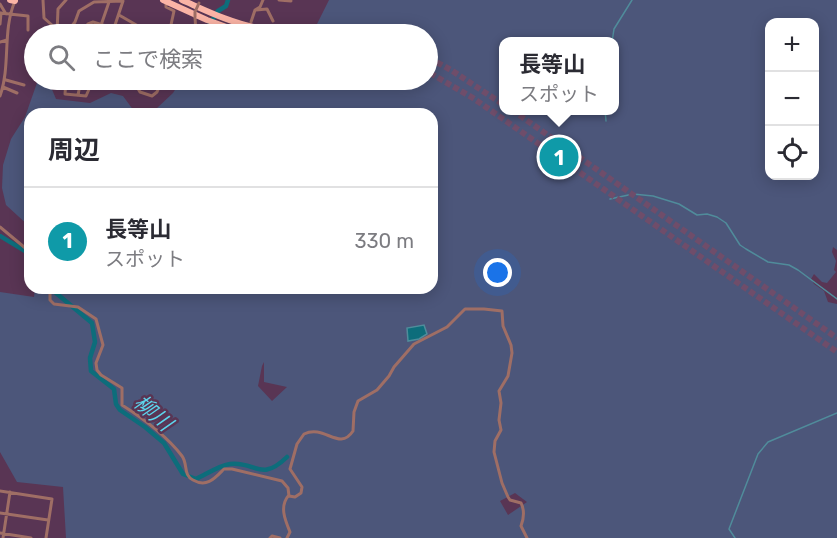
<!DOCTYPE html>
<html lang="ja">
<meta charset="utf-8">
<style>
:root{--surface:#fff;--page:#f2f2f3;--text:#2b2b33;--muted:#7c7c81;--line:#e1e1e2;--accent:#377853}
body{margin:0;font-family:Rubik,"Noto Sans JP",sans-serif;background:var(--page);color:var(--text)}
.controls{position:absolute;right:18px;top:18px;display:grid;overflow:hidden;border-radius:12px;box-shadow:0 3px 15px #0003}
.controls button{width:54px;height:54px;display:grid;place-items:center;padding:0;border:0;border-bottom:2px solid var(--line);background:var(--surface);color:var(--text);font:30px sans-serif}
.you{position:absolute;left:498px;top:273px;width:21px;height:21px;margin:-15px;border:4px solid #fff;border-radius:50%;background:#1a73e8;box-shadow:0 0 0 9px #1a73e833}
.badge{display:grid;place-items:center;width:39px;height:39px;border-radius:50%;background:var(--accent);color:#fff;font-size:20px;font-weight:700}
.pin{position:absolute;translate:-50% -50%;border:3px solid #fff;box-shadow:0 2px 6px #0006}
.popup{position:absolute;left:499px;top:37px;width:120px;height:78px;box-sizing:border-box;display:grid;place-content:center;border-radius:12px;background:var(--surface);filter:drop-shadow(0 2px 4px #0005);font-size:20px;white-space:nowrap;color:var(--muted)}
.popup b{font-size:22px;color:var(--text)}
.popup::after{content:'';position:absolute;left:50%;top:100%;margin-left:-12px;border:12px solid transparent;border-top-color:var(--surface)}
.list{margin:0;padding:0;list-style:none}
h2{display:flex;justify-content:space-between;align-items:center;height:78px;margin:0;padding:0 24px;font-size:26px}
h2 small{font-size:20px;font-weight:400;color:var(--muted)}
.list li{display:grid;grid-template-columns:39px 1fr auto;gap:18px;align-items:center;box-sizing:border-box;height:108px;padding:0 24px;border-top:2px solid var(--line)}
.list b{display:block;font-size:22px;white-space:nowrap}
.list p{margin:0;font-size:20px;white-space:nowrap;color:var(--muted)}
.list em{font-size:20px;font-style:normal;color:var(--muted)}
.icon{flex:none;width:33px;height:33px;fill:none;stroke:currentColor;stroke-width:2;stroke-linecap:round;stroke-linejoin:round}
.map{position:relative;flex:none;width:837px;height:538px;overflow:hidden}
.search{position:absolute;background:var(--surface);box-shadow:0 3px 15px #0003;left:24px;top:24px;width:414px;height:66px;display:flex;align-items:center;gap:15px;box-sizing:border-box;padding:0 21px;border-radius:33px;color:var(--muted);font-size:22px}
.panel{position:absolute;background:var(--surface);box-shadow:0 3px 15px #0003;left:24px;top:108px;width:414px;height:186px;border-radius:18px}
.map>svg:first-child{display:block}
.green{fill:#4c567a;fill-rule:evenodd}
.water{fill:#0d6d7b;stroke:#508c9b;stroke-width:1.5}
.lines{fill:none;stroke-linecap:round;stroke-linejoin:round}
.stream{stroke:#508c9b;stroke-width:1.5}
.river{stroke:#0d6d7b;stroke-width:4.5}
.highway-tunnel{stroke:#6f4d6a;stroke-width:6;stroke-dasharray:6 3;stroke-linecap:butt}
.minor{stroke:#9f6e65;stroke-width:3}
.highway{stroke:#fbb4a6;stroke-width:6}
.minor-bridge{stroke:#9f6e65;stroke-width:3}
.labels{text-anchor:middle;stroke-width:5;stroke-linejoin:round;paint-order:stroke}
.water-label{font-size:21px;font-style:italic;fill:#5cd6ed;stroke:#593554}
</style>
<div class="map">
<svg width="837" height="538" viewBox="0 0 837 538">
<rect width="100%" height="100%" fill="#593554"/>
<!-- green -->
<path class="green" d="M 329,0 L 837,0 L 837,250 L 833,247 L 832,252 L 836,261 L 834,270 L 836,272 L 827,283 L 822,282 L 814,274 L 811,279 L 814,284 L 824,291 L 828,302 L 837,304 L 837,538 L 66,538 L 63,487 L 17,482 L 0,452 L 0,292 L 34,297 L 35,288 L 432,288 L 432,114 L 30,114 L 30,227 L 6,205 L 2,188 L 3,165 L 11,139 L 25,117 L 38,80 L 48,80 L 56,99 L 90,103 L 111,93 L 123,96 L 134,111 L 156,109 L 173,93 L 181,80 L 428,80 L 428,34 L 312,34 ZM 770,22 L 814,22 L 814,176 L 770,176 ZM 504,42 L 614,42 L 614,110 L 504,110 ZM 264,362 L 264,382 L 287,387 L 272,401 L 258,386 L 262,366 ZM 515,493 L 527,502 L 508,515 L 500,501 Z"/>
<!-- water -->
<path class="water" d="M 424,325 L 427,334 L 419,339 L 408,341 L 407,328 Z"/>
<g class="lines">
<!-- stream -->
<path class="stream" d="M 612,42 L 614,29 L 632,0
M 605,110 L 606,121
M 610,199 L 633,194 L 653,196 L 679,204 L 697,215 L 707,214 L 717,217 L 726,223 L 740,245 L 746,249 L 768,262 L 789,265 L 798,270 L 837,299
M 735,538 L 729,529 L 758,454 L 768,442 L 837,413"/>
<!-- river -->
<path class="river" d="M 204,34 L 218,11 L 226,6 L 228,0
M 0,236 L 30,254
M 56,288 L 56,293 L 92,323 L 95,342 L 90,358 L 91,371 L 114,389 L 116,404 L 120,410 L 145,427 L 164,443 L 183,474 L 196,479 C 205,475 220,465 230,464 C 256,461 260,483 287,457"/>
<!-- highway-tunnel -->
<path class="highway-tunnel" d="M 324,34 L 337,34
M 429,58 L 451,70 L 504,105
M 430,73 L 473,98 L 837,352
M 512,110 L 837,338"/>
<!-- minor -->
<path class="minor" d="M 43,0 L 44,18 L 53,26 L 57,27
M 279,0 L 291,1
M 0,4 L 6,14
M 166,4 L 166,7 L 174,11 L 169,34
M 256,10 L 267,9 L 273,21
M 0,13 L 28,16 L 28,30
M 119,15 L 152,34
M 195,17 L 196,34
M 251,22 L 255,10 L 260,7 L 263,0
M 0,24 L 1,13
M 57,33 L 68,31 L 75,22 L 79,11 L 94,2 L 123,1 L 112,34
M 57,33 L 58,9 L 66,0
M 79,34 L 88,24 L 93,22 L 132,34
M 98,34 L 109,2
M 0,42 L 7,40
M 6,80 L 24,85
M 66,80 L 65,94 L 86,96 L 90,87 L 99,80
M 139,80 L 137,87 L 140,92 L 152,96 L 157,92 L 162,80
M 151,80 L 161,83
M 3,87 L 17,93
M 78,95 L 81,80
M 0,96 C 11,65 2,31 15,1
M 0,227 L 30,252
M 50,288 L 50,300 L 54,304 L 78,307 L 96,319 L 103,345 L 96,363 L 97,370 L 101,375 L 122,388 L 122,405 C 144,419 166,435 182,456 C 188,464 183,475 193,480 C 207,488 215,478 224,469 L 232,469 L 282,481 L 288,488 L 289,496 L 295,497 L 301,493 L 302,487 L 290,469 L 297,444 L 304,434 C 325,424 339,452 353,431 L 354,412 L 358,401 L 377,390 L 389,376 L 394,367 L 414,344 L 447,327 L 465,309 L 484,309 L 502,311 L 503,326 L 511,345 L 512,353 L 508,376 L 499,391 L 501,403 L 499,420 L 501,430 L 495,441 L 494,452 L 502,483 L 508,497 L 510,500 L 521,503 C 525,511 524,518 521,526 L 527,538
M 0,491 L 52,499 L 46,538
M 0,513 L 48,520
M 0,533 L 31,538
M 3,538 L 10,492
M 270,538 L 272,536 L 280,538
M 287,538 L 290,532 C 285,520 279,506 289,495"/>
<!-- highway -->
<path class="highway" d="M 10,0 L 15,1
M 163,0 L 207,20 L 246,34
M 182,0 C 207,11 231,23 258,28 C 280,32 302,33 324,34
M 428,58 L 429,58
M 428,71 L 430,73"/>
<!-- minor-bridge -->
<path class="minor-bridge" d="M 195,17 L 195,12 L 199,3"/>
</g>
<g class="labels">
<!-- water labels -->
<g class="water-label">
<text transform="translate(153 413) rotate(41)" y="7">柳川</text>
</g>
</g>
</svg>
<div class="controls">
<button>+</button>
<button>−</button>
<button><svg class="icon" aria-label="locate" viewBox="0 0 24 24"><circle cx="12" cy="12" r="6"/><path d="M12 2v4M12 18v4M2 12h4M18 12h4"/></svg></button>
</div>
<div class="you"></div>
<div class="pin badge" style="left:559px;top:157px;background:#0f9aa8">1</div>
<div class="popup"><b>長等山</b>スポット</div>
<div class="search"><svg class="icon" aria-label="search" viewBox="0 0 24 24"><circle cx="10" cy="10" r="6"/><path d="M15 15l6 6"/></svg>ここで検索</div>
<section class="panel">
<h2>周辺<small></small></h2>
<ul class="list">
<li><span class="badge" style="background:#0f9aa8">1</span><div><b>長等山</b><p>スポット</p></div><em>330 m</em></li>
</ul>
</section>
</div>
